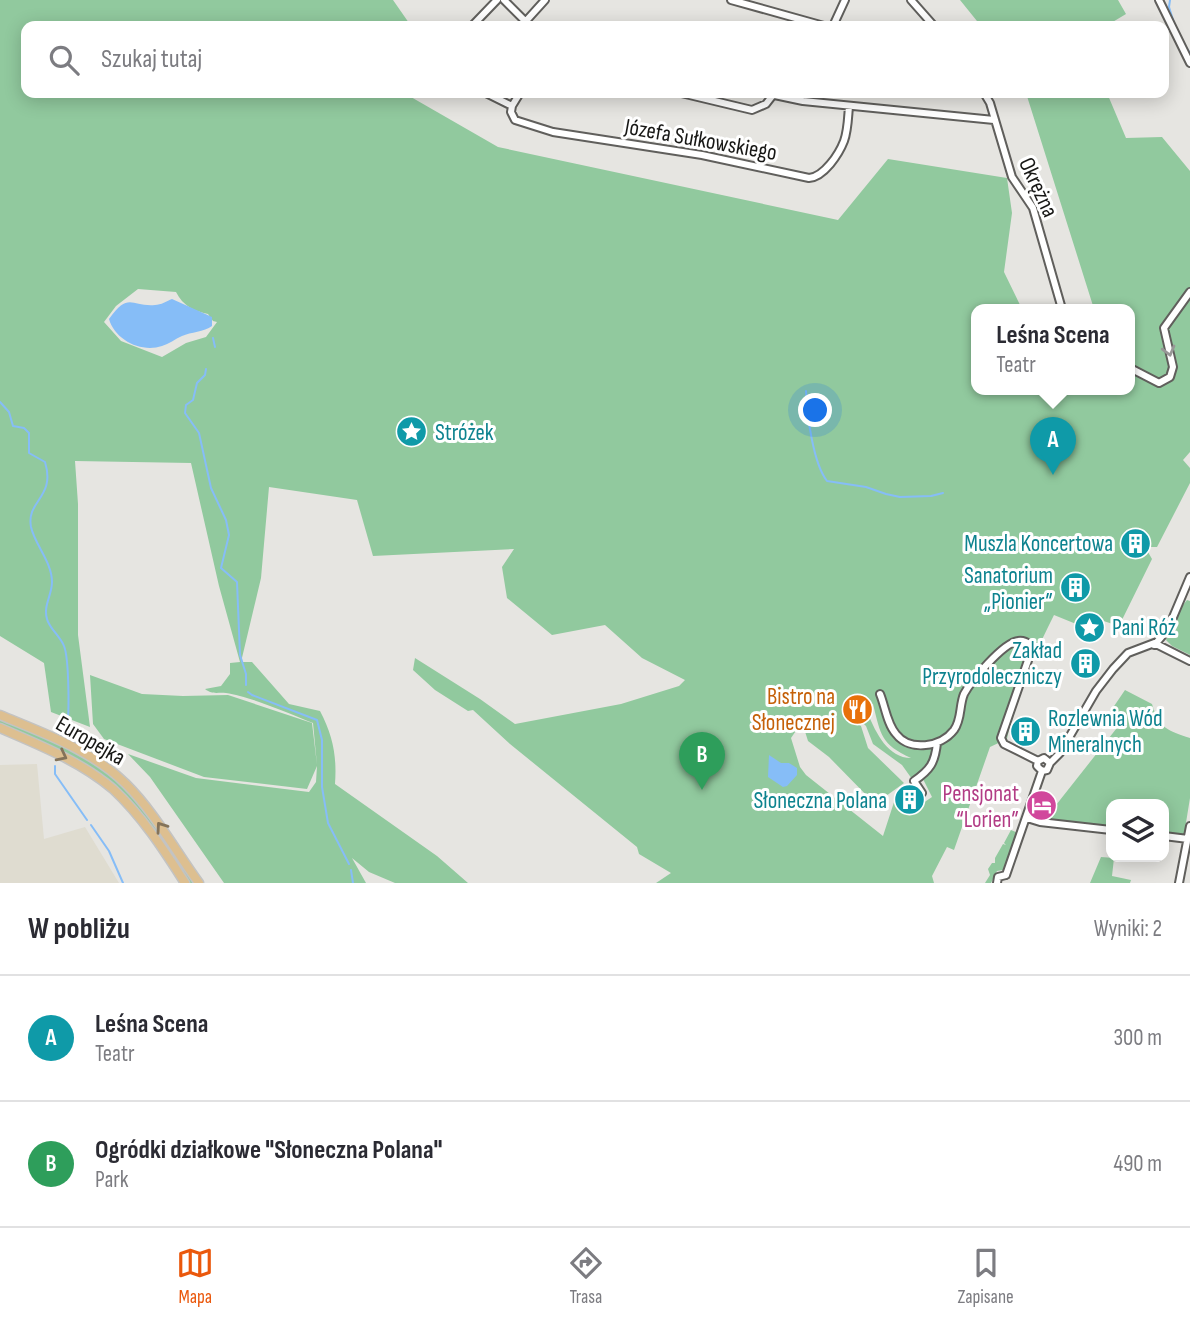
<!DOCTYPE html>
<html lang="pl">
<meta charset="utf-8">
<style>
:root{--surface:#fff;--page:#f7f7f7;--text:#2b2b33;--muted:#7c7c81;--line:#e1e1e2;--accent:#ea580c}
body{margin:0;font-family:"Sofia Sans Condensed",sans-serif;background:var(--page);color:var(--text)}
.controls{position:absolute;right:21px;bottom:21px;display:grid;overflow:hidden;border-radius:14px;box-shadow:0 4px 18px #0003}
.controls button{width:63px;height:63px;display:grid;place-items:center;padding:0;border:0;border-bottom:2px solid var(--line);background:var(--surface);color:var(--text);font:35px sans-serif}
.you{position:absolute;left:816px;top:411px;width:24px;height:24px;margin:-18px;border:5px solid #fff;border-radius:50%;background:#1a73e8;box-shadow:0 0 0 10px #1a73e833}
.badge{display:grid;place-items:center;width:46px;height:46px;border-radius:50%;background:var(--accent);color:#fff;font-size:23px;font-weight:700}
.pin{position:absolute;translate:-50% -58px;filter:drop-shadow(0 2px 4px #0008)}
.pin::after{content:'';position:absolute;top:37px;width:24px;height:21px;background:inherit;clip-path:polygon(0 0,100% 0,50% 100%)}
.popup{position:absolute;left:971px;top:304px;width:164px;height:91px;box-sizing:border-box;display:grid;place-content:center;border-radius:14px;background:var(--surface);filter:drop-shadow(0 2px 5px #0005);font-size:23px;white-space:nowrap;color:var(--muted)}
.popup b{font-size:26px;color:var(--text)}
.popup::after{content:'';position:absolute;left:50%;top:100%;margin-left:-14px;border:14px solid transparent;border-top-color:var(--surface)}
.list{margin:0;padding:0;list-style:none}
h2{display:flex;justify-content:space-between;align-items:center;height:91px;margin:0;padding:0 28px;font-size:30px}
h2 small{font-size:23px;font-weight:400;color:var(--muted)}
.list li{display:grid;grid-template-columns:46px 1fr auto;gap:21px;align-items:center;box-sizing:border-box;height:126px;padding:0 28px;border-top:2px solid var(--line)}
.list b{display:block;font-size:26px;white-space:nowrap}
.list p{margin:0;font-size:23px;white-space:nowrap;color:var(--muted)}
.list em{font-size:23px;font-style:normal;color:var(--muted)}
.icon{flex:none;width:38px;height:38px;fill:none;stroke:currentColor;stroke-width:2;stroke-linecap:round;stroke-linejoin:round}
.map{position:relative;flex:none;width:1190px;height:883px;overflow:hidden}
.search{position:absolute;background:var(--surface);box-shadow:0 4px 18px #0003;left:21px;right:21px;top:21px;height:77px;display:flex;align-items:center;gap:18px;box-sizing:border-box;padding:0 24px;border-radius:14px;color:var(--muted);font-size:26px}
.sheet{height:343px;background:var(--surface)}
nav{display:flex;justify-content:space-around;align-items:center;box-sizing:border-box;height:98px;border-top:2px solid var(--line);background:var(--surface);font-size:19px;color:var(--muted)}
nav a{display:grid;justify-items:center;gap:4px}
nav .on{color:var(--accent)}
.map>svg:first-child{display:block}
.built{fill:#dfdcd0}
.green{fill:#91c99e;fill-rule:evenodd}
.water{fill:#86bdf7}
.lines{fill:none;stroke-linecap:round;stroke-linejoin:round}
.stream{stroke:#86bdf7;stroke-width:2}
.minor-casing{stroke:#605f5c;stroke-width:10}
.major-casing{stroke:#c3c3c2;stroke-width:11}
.minor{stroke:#fff;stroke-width:6}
.major{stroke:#ddbf90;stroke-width:8}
.oneway{stroke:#979796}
.oneway2{stroke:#847359}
.labels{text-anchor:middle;stroke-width:6;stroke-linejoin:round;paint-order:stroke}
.street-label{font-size:23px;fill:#171715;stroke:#fff}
.culture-label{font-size:23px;fill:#0d838f;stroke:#fff;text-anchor:end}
.food-label{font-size:23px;fill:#c56008;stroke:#fff;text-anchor:end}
.hotel-label{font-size:23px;fill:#b23c85;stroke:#fff;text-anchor:end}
</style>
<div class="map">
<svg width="1190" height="883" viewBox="0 0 1190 883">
<rect width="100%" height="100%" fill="#e6e5e1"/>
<!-- built -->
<path class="built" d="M 37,764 L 44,839 L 85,827 L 119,883 L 0,883 L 0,765 Z"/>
<!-- green -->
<path class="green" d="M 0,0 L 393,0 L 409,23 L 406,26 L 26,26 L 26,93 L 404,93 L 498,147 L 838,220 L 888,159 L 1007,178 L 1012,213 L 1004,272 L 1022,309 L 976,309 L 976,389 L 1130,389 L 1130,309 L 1094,309 L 1026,93 L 1107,93 L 1126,138 L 1162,137 L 1190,171 L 1190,452 L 1183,460 L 1190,468 L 1190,483 L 1157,547 L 1151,547 L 1145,542 L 1140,546 L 1141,550 L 1148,552 L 1152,559 L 1119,626 L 1088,616 L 1081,626 L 1054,615 C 1034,655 1016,695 1007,739 L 990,747 L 954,850 L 947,847 L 932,876 L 934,883 L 656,883 L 671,873 L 639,854 L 637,847 L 510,744 L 473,710 L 468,711 L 435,690 L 413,670 L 415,658 L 480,699 L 515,724 L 621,704 L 679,686 L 685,680 L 642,658 L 605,625 L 552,635 L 507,598 L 502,567 L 514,549 L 373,556 L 357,500 L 269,487 L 261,578 L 241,662 L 252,662 L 289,704 L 320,711 C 333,736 337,756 335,784 L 437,856 L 468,883 L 395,883 L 369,872 L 352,858 L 366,883 L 224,883 L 150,777 L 128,754 L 196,778 L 309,792 L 316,782 L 317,766 L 307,789 L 204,777 L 104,739 L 93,724 L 90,675 L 142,694 L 183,696 L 228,695 L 312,723 L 317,765 L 313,723 C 291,714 249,696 226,693 C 217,692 213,695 205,689 L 221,686 L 230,674 L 230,663 L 240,662 L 219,586 L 191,463 L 75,461 L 78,504 L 78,635 L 90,727 L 51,712 L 44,663 L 0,636 ZM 138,289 L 176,292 C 183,306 194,311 208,314 L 213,321 L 217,322 L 206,337 L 186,343 L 162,357 L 121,341 L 104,322 L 116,306 ZM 855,700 L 873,704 C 881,736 881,744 911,758 C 888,758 876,733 868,714 L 863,723 L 866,726 L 873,744 L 902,765 L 912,779 L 921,775 L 932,797 L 907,814 L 896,796 L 883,836 L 806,775 L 800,767 L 791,738 L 802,722 L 808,741 L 829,757 L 875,804 L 904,783 L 868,748 L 861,726 L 857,724 L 850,706 Z
M 960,0 L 1118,0 L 1126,14 L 1106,26 L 981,26 Z
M 1187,600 L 1190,601 L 1190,655 L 1172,646 L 1166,640 L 1180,609 Z
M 1125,690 L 1152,704 C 1159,728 1168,731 1190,738 L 1190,798 L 1184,835 L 1164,832 L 1164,804 L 1111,804 L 1111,826 L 1045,819 L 1120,724 L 1108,715 Z
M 0,719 C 41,735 86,753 120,783 C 150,811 172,849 195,883 L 189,883 L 151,827 L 75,759 L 0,724 Z
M 1011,830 L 1018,833 L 1003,870 L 997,871 L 991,883 L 985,883 L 990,875 L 988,869 L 992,863 L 995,863 L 995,858 L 1003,844 L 1006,845 L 1004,843 Z
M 1101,857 L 1114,858 L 1112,876 L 1131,880 L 1130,883 L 1090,883 Z"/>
<!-- water -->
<path class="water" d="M 172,299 L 212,317 L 212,326 C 204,332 191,332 182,336 C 175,339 169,344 162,346 C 141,353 115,340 109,319 C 129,291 131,307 155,305 C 161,305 167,301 172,299 Z
M 769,755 L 781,763 L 789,763 L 797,768 L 797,775 L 787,786 L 783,787 L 768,777 Z"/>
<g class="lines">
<!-- stream -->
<path class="stream" d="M 1170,0 L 1169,7 L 1174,23
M 1183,43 L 1190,53
M 213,338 L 215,347
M 206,369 L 205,375 L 197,383 L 193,400 L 186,405 L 185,413 L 199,433 L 211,488 L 226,520 L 229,535 L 221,568 L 237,582 L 240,655 L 246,674 L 246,685
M 806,391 C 807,415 813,463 827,481 L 866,487 L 886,494 L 900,497 L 931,496 L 943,493
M 0,402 L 9,412 L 13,426 L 24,428 L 29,433 L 29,453 L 45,462 C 56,498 26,500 31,527 C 35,545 52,562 52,582 C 52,595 43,606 47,619 C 49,628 60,636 64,646 C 69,658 70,719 66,732
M 248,692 L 252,695 L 317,720 L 322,740 L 322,787 L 328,823 L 349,864
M 55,766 L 55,774 L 87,820
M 91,825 L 109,851 L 123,883
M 351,870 L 353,883"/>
<defs>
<path id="minor" d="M 504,0 L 530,26
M 731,0 L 824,26
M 911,0 L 934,26
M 1159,0 L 1190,63
M 526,21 L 545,0
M 472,26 L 497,0
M 833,26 L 845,0
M 486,93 L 512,106 L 511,112 L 515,120 L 553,132 L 702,155 L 809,178 C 824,177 839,154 844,141 C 848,130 848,117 849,106
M 681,93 L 752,110 L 766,104 L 773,95
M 765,93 L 803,101 L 994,120
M 984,93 L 990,103 L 1012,177 L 1033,208 L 1062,309
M 512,106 L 520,93
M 1130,368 L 1159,383 L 1170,377 L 1173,367 L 1164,328 L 1190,292
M 1154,645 L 1158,645 L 1190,661
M 880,694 C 885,706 887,724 896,734 C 910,752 941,747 954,730 C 962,719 959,706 964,694 C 971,681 1003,643 1018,641 C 1024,640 1028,643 1033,646 L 1001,738 L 1004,744 L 1038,761
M 1042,771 L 1047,770 L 1050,763 L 1060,753 L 1096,691 L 1113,669 L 1128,653 L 1157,642 L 1168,629 L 1190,577
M 1042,771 L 1037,766 L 1038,761 L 1044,758 L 1050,763
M 922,793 L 914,781 C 930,770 935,763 937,743
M 1027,818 L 1040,822 L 1111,830
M 1164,836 L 1188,839
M 1006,875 L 1042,771
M 997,883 L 998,877 L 1006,875
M 1179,883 L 1190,826"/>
<path id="major" d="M 0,715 C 43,733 92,750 126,784 C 155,813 175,850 199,883
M 0,728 C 39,745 80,761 113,789 C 142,816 164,850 185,883"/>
</defs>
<!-- minor casing -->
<use href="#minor" class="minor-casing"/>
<!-- major casing -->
<use href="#major" class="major-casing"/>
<!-- minor -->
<use href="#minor" class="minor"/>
<!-- major -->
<use href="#major" class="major"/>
</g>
<!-- one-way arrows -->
<defs><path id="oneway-chevron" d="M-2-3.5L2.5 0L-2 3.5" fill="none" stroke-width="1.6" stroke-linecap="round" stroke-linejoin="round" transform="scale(1.75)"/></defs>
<use class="oneway" href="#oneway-chevron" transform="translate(1169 351) rotate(75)"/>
<g class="oneway2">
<use href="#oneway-chevron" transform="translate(62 756) rotate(27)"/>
<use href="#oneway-chevron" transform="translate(161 827) rotate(-125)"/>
</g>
<!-- icons -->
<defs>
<symbol id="sight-disc" viewBox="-11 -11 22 22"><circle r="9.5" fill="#0f9aa8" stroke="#fff"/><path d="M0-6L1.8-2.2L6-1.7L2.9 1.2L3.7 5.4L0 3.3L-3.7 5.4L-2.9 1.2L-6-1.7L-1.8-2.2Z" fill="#fff"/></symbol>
<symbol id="building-disc" viewBox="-11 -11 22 22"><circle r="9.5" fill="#0f9aa8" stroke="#fff"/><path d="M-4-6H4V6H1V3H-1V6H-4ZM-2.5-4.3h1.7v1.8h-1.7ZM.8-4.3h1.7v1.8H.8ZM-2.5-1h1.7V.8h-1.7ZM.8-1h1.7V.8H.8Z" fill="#fff"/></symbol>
<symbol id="restaurant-disc" viewBox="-11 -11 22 22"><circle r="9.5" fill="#e8710a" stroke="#fff"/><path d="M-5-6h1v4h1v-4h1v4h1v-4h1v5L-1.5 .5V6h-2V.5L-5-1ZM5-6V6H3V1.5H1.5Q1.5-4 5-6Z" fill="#fff"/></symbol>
<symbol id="hotel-disc" viewBox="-11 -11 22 22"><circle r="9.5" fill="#d1479c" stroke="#fff"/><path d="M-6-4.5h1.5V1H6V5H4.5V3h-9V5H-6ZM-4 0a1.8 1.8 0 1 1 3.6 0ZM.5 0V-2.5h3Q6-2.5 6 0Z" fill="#fff"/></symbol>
</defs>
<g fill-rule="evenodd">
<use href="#sight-disc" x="394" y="414" width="35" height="35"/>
<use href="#building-disc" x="1118" y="526" width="35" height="35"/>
<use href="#building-disc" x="1058" y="570" width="35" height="35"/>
<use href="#sight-disc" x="1072" y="610" width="35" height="35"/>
<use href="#building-disc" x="1068" y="646" width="35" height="35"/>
<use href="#restaurant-disc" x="840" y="692" width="35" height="35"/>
<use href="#building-disc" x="1008" y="714" width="35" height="35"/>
<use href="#building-disc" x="892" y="782" width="35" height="35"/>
<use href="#hotel-disc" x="1024" y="788" width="35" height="35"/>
</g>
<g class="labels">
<!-- street labels -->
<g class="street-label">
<text transform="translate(701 139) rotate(10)" y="8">Józefa Sułkowskiego</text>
<text transform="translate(1039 187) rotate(65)" y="8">Okrężna</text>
<text transform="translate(91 740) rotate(30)" y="8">Europejka</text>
</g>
<!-- culture labels -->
<g class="culture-label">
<text x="435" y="440" text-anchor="start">Stróżek</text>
<text x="1113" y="551">Muszla Koncertowa</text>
<text x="1053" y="583">Sanatorium<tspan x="1053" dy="26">„Pionier”</tspan></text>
<text x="1112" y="635" text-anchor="start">Pani Róż</text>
<text x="1062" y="658">Zakład<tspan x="1062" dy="26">Przyrodoleczniczy</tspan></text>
<text x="1048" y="726" text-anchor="start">Rozlewnia Wód<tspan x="1048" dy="26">Mineralnych</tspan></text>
<text x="887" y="808">Słoneczna Polana</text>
</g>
<!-- food labels -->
<g class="food-label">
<text x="835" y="704">Bistro na<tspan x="835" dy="26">Słonecznej</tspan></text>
</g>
<!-- hotel labels -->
<g class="hotel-label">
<text x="1019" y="801">Pensjonat<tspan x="1019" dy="26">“Lorien”</tspan></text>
</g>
</g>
</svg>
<div class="controls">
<button><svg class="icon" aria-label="layers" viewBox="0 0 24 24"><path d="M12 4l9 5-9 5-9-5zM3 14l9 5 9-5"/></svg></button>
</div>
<div class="you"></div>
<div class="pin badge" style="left:1053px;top:475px;background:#0f9aa8">A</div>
<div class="popup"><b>Leśna Scena</b>Teatr</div>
<div class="pin badge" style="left:702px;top:790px;background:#2e9e5b">B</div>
<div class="search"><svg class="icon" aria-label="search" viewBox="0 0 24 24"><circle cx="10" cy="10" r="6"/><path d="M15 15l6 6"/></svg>Szukaj tutaj</div>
</div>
<section class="sheet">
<h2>W pobliżu<small>Wyniki: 2</small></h2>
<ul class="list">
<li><span class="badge" style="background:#0f9aa8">A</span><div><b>Leśna Scena</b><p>Teatr</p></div><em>300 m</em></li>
<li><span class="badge" style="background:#2e9e5b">B</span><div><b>Ogródki działkowe &quot;Słoneczna Polana&quot;</b><p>Park</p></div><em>490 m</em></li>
</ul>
</section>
<nav>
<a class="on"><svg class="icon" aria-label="map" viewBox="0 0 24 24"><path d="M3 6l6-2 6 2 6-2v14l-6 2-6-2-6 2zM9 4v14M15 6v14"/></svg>Mapa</a>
<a><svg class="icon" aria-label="directions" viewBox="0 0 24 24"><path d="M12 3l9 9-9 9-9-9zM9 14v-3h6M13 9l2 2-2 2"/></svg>Trasa</a>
<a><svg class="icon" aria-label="saved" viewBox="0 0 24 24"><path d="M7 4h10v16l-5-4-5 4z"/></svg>Zapisane</a>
</nav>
